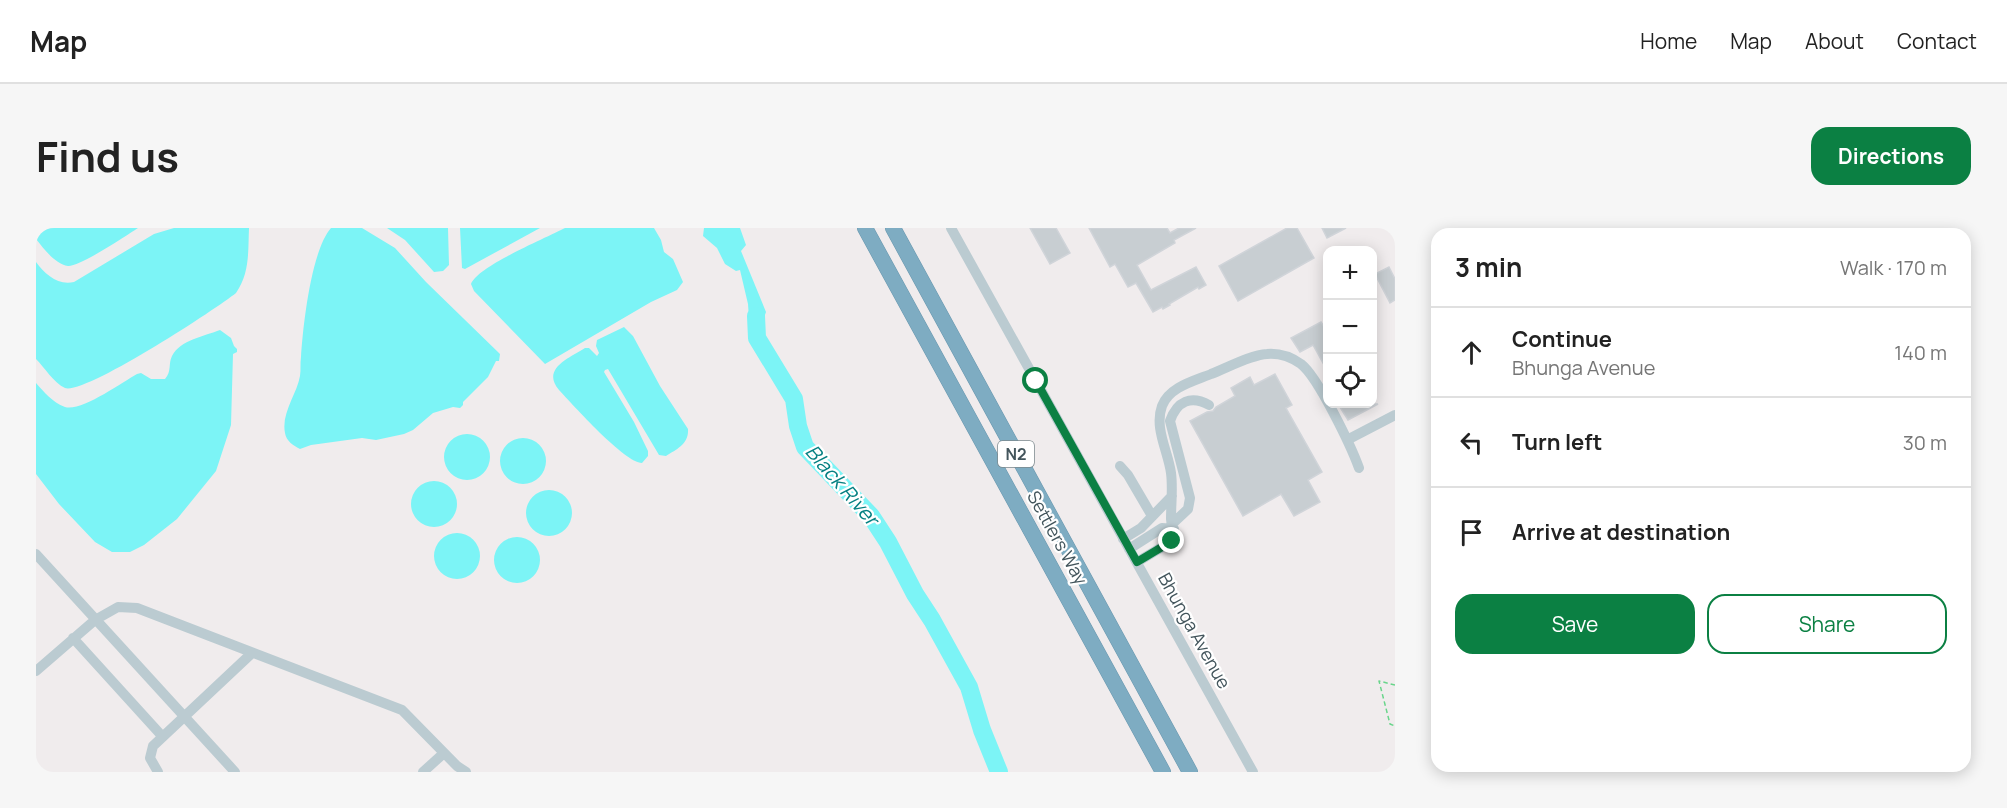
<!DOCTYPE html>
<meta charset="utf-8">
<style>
:root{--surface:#fff;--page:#f6f6f6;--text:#222;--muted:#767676;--line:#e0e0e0;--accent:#0b8043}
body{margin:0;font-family:Manrope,sans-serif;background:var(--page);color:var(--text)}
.controls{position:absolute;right:18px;top:18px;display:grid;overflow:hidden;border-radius:12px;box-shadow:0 3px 15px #0003}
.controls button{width:54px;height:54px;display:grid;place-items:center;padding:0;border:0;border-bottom:2px solid var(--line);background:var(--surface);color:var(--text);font:30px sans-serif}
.stop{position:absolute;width:18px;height:18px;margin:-14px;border:4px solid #0b8043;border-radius:50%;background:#fff}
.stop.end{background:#0b8043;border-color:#fff;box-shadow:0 2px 6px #0008}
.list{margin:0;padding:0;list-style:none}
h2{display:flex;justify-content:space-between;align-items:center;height:78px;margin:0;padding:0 24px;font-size:26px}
h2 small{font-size:20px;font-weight:400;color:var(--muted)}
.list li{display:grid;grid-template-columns:39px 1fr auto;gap:18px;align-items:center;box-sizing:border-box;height:90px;padding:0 24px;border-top:2px solid var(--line)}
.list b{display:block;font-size:22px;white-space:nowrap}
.list p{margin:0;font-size:20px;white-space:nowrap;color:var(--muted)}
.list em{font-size:20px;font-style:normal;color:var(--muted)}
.actions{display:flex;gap:12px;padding:18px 24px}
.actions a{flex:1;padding:14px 0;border:2px solid var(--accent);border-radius:18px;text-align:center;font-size:21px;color:var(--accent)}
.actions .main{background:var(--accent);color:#fff}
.icon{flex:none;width:33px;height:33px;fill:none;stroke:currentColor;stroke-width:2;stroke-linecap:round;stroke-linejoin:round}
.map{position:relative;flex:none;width:1359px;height:544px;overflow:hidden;border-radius:18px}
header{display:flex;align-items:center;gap:36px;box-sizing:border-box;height:84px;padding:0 30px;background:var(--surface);border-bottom:2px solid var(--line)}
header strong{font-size:28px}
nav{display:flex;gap:33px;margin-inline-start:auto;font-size:21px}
.intro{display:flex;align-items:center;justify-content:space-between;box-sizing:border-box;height:144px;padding:0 36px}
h1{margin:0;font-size:42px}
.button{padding:15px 27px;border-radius:18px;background:var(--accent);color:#fff;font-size:21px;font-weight:700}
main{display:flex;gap:36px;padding:0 36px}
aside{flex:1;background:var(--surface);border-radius:18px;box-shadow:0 3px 15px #0003}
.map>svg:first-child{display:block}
.water{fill:#7cf4f6}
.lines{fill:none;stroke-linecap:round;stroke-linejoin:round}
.river{stroke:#7cf4f6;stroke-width:18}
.building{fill:#c8ced2;stroke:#d0d4d9;stroke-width:1.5}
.highway-casing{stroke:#6997ae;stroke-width:16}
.path{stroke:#69d58b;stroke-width:1.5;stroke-dasharray:4.5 3;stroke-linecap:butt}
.minor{stroke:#bbcbd1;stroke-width:10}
.highway{stroke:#7eacc2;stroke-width:15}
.route{stroke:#0b8043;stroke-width:8}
.labels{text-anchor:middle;stroke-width:4.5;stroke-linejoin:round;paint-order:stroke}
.shield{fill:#fff;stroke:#7b888d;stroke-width:1.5}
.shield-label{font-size:16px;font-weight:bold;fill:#43555c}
.street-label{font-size:18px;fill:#43555c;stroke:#fff}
.water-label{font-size:20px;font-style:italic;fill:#058082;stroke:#fff}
</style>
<header>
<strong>Map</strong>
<nav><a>Home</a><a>Map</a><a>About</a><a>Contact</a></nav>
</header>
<div class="intro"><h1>Find us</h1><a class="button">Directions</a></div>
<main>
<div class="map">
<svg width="1359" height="544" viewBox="0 0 1359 544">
<rect width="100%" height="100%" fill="#f0eced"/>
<!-- water -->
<path class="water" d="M 0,0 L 102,0 C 90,8 43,39 32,38 C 19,36 8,21 0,11 Z
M 138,0 L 213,0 C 212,23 214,45 200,65 C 180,81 49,167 29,160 C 18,155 8,139 0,131 L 0,34 C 9,46 22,58 38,54 L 118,6 Z
M 295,0 L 326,0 L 359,20 L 390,54 L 464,126 L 463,133 L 460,133 L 452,149 L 427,174 L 427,177 L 424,180 L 417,179 L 397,185 L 377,202 L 368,206 L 340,212 L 326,210 L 275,217 L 264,221 C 258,218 250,213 249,205 C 245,185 261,166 264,148 C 265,142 264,135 265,129 C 267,98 275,23 295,0 Z
M 351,0 L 412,0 L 413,37 L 407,43 L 398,44 L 369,12 Z
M 424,0 L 504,0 L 429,41 L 426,40 Z
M 529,0 L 618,0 L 625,12 L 628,24 L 637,31 L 647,54 L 641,62 L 615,74 L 509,136 L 438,63 L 435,56 C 442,38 510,10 529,0 Z
M 668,0 L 704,0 L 710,17 L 705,23 L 730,84 L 721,110 L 714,106 L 712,76 L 704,42 L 700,43 L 689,36 L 681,20 L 667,8 Z
M 588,99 L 597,108 L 624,158 L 652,201 C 653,216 641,221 630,228 L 623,227 L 572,141 L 569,142 L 568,144 L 598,194 L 612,223 L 612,228 L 606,235 C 589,235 537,177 523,162 C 505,141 533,130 549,120 L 553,120 L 561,128 L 563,125 L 560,118 L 561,112 Z
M 184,102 L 195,110 L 198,118 L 201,121 L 201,124 L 197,126 L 195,197 L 180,243 L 141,291 L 108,317 L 94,324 L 76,324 L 59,314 L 23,276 L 0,246 L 0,155 C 8,164 16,174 29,179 C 45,184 85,155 101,146 L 105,145 L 115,151 L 129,151 C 136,143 132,136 136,128 C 144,112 169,108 184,102 Z
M408 229a23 23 0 1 1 46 0a23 23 0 1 1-46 0Z
M464 233a23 23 0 1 1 46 0a23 23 0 1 1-46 0Z
M375 276a23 23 0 1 1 46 0a23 23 0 1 1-46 0Z
M490 285a23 23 0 1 1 46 0a23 23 0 1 1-46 0Z
M398 328a23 23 0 1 1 46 0a23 23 0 1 1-46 0Z
M458 332a23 23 0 1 1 46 0a23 23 0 1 1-46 0Z"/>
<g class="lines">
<!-- river -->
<path class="river" d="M 720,88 L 721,110 L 758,171 L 762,198 L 769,219 L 835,288 L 852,314 L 879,366 L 896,392 L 933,459 L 946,502 L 963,544"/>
</g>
<!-- building -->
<path class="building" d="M 994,0 L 1020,0 L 1034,25 L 1014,36 Z
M 1053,0 L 1131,0 L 1134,5 L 1143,0 L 1160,0 L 1138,12 L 1139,15 L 1101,37 L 1115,62 L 1160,39 L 1170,57 L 1163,61 L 1162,59 L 1133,76 L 1134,77 L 1127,81 L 1126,79 L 1117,84 L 1100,55 L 1092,59 L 1079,36 L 1074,39 Z
M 1251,0 L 1261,0 L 1278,30 L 1202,73 L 1183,38 Z
M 1286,0 L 1310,0 L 1291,10 Z
M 1353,39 L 1359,51 L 1359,72 L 1354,75 L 1339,46 Z
M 1285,94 L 1292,105 L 1292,144 L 1277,117 L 1264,124 L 1255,110 Z
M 1239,146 L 1256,177 L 1250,180 L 1286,244 L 1272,252 L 1284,274 L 1258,288 L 1245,266 L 1207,288 L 1154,193 L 1171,184 L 1177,183 L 1180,179 L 1199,168 L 1195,160 L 1214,149 L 1218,157 Z
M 1302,176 L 1342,176 L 1312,192 Z"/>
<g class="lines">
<defs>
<path id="highway" d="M 829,0 L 1127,544
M 857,0 L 1154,544"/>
</defs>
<!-- highway casing -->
<use href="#highway" class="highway-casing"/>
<!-- path -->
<path class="path" d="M 1359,457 L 1343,453 L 1354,496 L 1359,498"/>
<!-- minor -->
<path class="minor" d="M 915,0 L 1217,544
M 1311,212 L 1359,187
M 1084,238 L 1092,247 L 1116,288
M 1136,296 L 1152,281 L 1154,270 L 1134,193 C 1141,173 1155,167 1173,177
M 1087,311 L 1105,300 L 1136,268
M 1093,321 L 1126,300 L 1138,301
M 0,326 L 199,544
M 1101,334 L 1136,313 C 1137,305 1136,299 1135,291 C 1135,276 1137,260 1135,245 C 1132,223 1118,200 1126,178 C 1133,159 1158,153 1175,146 C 1191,140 1214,127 1231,126 C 1243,125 1255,129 1265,136 C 1282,149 1315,218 1323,240
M 37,410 L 126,508
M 0,443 L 59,392 L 82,379 L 101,380 L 366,482 L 421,538 L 430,544
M 122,544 L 114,530 L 117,518 L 216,425
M 387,544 L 408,525"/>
<!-- highway -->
<use href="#highway" class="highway"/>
</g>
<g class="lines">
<!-- route -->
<path class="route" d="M 1000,153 L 1101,334 L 1136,313"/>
</g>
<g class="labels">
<!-- shield labels -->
<rect class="shield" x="962" y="213" width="36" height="26" rx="4.5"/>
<g class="shield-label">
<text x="980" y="232">N2</text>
</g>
<!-- street labels -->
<g class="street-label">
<text transform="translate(1021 310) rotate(61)" y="6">Settlers Way</text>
<text transform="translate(1158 403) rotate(61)" y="6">Bhunga Avenue</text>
</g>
<!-- water labels -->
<g class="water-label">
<text transform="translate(806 257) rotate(49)" y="7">Black River</text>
</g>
</g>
</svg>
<div class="controls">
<button>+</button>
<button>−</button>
<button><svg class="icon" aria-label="locate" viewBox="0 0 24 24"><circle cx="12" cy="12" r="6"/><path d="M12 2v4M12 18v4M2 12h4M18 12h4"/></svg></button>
</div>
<div class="stop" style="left:1000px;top:153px"></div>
<div class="stop end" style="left:1136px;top:313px"></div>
</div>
<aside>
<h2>3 min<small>Walk · 170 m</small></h2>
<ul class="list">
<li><svg class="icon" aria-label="ahead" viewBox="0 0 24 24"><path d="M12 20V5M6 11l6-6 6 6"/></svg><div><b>Continue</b><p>Bhunga Avenue</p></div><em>140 m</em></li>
<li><svg class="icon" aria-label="left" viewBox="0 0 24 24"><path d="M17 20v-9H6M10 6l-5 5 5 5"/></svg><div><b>Turn left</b></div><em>30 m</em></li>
<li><svg class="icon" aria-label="arrive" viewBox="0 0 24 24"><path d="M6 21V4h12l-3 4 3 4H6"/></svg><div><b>Arrive at destination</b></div></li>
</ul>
<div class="actions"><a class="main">Save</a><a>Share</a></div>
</aside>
</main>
